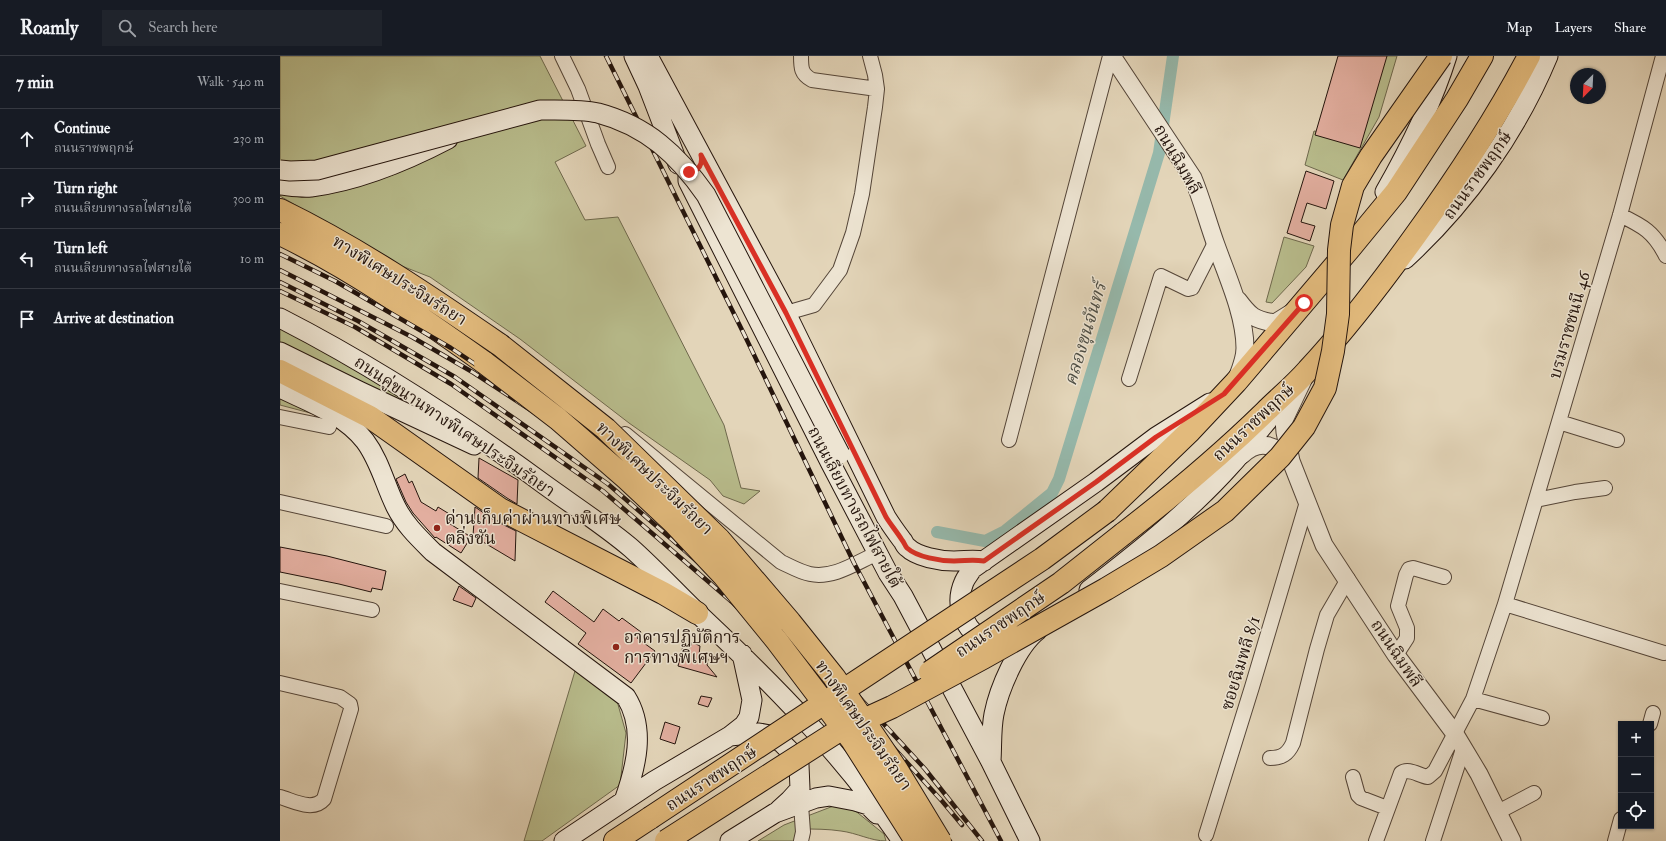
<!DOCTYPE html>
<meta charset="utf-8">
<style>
:root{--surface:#171b24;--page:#20242c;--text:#f1f3f6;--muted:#9ea1a6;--line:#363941}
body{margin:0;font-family:"IM FELL Double Pica","Noto Serif Thai",serif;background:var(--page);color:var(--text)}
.controls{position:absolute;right:12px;bottom:12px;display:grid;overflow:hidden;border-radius:0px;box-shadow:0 1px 3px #0004}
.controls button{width:36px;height:36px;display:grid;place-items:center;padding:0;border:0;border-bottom:1px solid var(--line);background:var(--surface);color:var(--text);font:20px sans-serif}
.compass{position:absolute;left:1290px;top:12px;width:36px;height:36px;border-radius:50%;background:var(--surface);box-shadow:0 1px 3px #0004;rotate:204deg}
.stop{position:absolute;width:12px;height:12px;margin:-9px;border:3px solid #d93025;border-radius:50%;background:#fff}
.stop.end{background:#d93025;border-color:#fff;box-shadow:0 1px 4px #0008}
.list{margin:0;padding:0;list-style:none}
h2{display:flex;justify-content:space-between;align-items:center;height:52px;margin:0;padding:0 16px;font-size:17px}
h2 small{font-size:13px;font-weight:400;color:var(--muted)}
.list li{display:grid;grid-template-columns:26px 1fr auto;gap:12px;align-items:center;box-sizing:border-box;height:60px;padding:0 16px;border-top:1px solid var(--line)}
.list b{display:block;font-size:15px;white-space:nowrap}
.list p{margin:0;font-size:13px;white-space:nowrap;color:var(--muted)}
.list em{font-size:13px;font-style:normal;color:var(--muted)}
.icon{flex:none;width:22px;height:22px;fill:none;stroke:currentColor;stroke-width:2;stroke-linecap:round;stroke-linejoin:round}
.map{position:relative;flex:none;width:1386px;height:785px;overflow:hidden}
header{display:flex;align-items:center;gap:24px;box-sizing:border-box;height:56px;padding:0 20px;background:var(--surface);border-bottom:1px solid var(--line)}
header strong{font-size:19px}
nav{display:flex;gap:22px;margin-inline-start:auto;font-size:14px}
.search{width:280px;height:36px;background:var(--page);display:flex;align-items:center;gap:10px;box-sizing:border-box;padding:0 14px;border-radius:0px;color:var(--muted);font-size:15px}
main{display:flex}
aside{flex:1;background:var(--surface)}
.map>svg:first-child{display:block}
.green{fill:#b8bc8c;stroke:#6e684c}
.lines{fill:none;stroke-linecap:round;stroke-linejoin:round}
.canal{stroke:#96b9ac;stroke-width:12}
.building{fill:#e2ae9f;stroke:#25150d}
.minor-casing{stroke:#544538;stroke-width:16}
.tertiary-casing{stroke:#544538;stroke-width:19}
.secondary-casing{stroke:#25150d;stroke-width:21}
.primary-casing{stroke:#25150d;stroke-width:24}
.motorway-casing{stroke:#25150d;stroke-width:24}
.minor{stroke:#ede4d2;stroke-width:14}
.tertiary{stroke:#ede4d2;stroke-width:17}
.secondary{stroke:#ede4d2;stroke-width:19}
.primary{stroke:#e2ba7c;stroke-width:22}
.motorway{stroke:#e2ba7c;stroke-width:22}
.rail-casing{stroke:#25150d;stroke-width:4.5}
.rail{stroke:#ede4d2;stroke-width:3;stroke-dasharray:9;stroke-linecap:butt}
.secondary-bridge-casing{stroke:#25150d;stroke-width:21;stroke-linecap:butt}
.primary-bridge-casing{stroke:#25150d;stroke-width:24;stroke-linecap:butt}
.motorway-bridge-casing{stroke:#25150d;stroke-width:24;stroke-linecap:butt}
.secondary-bridge{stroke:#ede4d2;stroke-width:19}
.primary-bridge{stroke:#e2ba7c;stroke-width:22}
.motorway-bridge{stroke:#e2ba7c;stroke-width:22}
.route{stroke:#d93025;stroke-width:5}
.poi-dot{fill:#8f2418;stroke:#ede4d2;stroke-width:1.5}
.labels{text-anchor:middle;stroke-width:3;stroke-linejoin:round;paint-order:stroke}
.street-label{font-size:17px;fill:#25150d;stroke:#ede4d2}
.poi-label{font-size:17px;fill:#25150d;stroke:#ede4d2;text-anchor:start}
.water-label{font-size:18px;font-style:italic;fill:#4d4e45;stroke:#ede4d2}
</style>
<header>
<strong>Roamly</strong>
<div class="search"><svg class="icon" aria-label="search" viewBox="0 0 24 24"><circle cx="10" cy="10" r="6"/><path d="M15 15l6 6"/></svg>Search here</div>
<nav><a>Map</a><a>Layers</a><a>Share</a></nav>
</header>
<main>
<aside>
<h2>7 min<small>Walk · 540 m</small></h2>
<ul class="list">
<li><svg class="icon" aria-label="ahead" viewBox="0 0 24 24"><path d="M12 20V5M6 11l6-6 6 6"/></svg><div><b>Continue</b><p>ถนนราชพฤกษ์</p></div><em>230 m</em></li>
<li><svg class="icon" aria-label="right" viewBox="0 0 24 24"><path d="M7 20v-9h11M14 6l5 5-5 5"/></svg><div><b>Turn right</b><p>ถนนเลียบทางรถไฟสายใต้</p></div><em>300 m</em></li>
<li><svg class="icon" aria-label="left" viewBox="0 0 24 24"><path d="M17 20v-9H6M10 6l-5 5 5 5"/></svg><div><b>Turn left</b><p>ถนนเลียบทางรถไฟสายใต้</p></div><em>10 m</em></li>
<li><svg class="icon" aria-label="arrive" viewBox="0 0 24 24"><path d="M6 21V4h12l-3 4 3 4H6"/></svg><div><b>Arrive at destination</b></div></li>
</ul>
</aside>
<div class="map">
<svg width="1386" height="785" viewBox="0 0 1386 785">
<rect width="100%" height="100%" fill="#e3d5b9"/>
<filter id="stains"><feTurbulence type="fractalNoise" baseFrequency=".005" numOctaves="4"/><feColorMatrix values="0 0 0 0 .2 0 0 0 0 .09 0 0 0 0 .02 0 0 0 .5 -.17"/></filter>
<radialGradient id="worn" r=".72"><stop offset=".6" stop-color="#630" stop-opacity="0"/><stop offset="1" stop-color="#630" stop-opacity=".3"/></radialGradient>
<!-- green -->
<path class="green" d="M 0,0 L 260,0 L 306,90 L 275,106 L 305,164 L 338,161 L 444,369 L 461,432 L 480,435 L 464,448 L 443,440 L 430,424 L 349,367 L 240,283 L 150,221 L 114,207 L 0,140 Z
M 1103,0 L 1117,0 L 1099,61 L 1063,124 L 1025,109 L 1034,75 L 1075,81 Z
M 1004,181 L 1034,190 L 1026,211 L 992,247 L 986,246 Z
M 0,270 L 151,357 L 75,325 L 0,304 Z
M 0,342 L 34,358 L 0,349 Z
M 295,615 L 337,645 L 346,677 L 340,729 L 262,785 L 244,785 Z
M 556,749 L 573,753 L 604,778 L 606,785 C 591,785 577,777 561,775 C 548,773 534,773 521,773 L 516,785 L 478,785 L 504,769 Z"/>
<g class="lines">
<!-- canal -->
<path class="canal" d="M 657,476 L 705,485 L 725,475 L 772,437 L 779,423 L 879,97 L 893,0"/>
</g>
<!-- building -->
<path class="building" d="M 1058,0 L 1107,0 L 1080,92 L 1035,79 Z
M 1026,115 L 1054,125 L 1046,153 L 1027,147 L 1021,166 L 1035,170 L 1030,185 L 1007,177 Z
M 199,402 L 238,424 L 237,448 L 227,442 L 198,422 Z
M 125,418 L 129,427 L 132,425 L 141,446 L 156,455 L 158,451 L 171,459 L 167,466 L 191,481 L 181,497 L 156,481 L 155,482 L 133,457 L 126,446 L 116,423 Z
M 195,451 L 214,464 L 236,475 L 235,505 L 193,480 Z
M 0,491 L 47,500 L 106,515 L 102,534 L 92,532 L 91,536 L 59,528 L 0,516 Z
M 179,530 L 196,542 L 192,551 L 173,544 Z
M 273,535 L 314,566 L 323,553 L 339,565 L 342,562 L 361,576 L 357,582 L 375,595 L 351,627 L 298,588 L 306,577 L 265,546 Z
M 412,586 L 420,590 L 419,599 L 428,603 L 427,609 L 437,621 L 398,610 L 403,590 L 410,592 Z
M 421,640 L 432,642 L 428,651 L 418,648 Z
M 385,666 L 400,671 L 395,688 L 380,683 Z"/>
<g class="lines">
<defs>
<path id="minor" d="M 282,0 L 298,33 L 318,88 L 328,111
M 521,0 C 521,12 521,18 532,24 L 597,33
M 1340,159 C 1363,170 1374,176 1386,200
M 506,257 L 534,249 L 560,214 L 573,177 L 582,138 L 595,51 L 597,33 L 595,19 L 590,0
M 849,323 L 881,220 L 908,233 L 912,232 L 935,187
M 0,361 L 49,371
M 1279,366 L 1337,384
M 345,378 L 501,506 C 510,510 520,516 530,518 C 554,523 577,506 598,497
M 729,384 L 830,0
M 1256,444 L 1295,436 L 1325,432
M 0,446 L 106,470
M 0,535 L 92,554
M 1225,548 L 1340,159 L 1383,0
M 1116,599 L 1127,582 L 1127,572 L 1118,550 L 1126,519 L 1129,513 L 1133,512 L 1164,521
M 0,627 L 60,641 L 70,648 L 71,653 L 44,743 C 33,756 14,745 0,741
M 1193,643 L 1262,662
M 1370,668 L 1373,657
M 990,702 C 1002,702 1008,698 1013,687 L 1037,593 L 1047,559 L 1068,523
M 1073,721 L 1078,739 L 1081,742 L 1107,752
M 521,749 L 523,776 L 521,785
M 1218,756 L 1254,737
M 926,779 L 972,631 L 1027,446
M 1096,785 L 1121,717 C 1129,711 1139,720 1148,721 L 1155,715 L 1193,643 L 1225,548 L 1384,597
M 1153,785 L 1183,693
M 1335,785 L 1341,763"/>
<path id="tertiary" d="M 832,0 L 913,122 C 922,144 928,167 936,189 C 947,220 965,259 965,292 C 965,303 961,312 957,322
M 958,244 C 970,260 974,264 995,267 L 1011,257
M 1023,324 L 1004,364 L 1005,376 L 1011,405 L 1044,489 L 1116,599 L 1175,678 L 1199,718 L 1232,785
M 962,399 C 980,382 995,389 1011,405"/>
<path id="secondary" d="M 354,0 L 368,30 L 398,108
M 368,0 L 506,257 L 606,461 C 611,469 616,476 622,484 C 624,486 625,490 627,491 C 637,501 660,505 674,505 C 686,505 691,503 704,505
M 408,120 L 408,125 L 550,406 L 608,517 L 623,540 L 711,706 L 750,785
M 0,129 C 10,130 21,132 31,131 C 78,125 126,105 168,83
M 1105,136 C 1130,92 1152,48 1167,0
M 1125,203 C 1186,147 1236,77 1268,0
M 0,262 C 92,309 178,365 261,426 C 291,448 324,469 351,492 C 378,516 402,543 428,567 C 499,634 567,704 622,785
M 0,296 L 79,335 L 194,389
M 0,332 C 29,346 64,358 85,385 C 100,405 105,429 116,451 C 125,469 139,482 153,496 L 346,641 C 366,673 356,711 344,745
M 809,534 C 858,496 909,456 951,409 C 964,395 975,379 988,364
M 712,588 C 686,579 673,551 684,526 C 686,521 690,517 692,513 L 816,426 L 876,381 L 930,347
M 450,680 L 479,677 L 490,679 L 502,687 L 512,697 L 519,709 L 520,733 L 510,744 L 499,754
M 711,705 C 712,689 711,673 714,658 C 719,633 737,590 758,574
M 284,785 L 374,725 L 450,680 L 464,669 L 469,661 L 472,644 L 462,598
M 450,785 L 495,757 L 536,742 L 549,740 L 575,745 L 588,749 L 597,758"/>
<path id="primary" d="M 827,455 L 910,375 L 956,326 L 1070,192 L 1116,136 L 1177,43 L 1202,0
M 843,478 C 892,440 940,400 985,356 C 999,342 1015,329 1028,314 C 1067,272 1102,226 1135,180 C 1177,122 1216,63 1249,0
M 335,785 L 370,762"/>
<path id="motorway" d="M 0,154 C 78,192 149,240 220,289
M 0,178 C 73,213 139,260 205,307
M 0,315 L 90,361 L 220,453 L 383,537 L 417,557"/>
</defs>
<!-- minor casing -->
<use href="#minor" class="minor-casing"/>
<!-- tertiary casing -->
<use href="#tertiary" class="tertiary-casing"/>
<!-- secondary casing -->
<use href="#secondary" class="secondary-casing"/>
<!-- primary casing -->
<use href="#primary" class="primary-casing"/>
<!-- motorway casing -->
<use href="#motorway" class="motorway-casing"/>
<!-- minor -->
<use href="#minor" class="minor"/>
<!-- tertiary -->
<use href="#tertiary" class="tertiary"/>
<!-- secondary -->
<use href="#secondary" class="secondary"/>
<!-- primary -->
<use href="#primary" class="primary"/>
<!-- motorway -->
<use href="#motorway" class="motorway"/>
<defs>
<path id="rail" d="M 326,0 L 464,278 L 574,507 L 721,785
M 0,198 L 55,225 L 171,292 L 268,357 L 387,448 L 478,534 L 557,617 L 645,713 L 702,785
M 0,214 L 132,281 L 194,317 L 266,364 L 437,507 L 509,577 L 662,745 L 682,769
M 0,226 L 78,265 L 175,321 L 328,428 L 457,540 L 556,641 L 635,737 L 670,785
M 0,235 L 75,271 L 171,328 L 323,435 L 452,546 L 550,647 L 629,742 L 661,785"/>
</defs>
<!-- rail casing -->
<use href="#rail" class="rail-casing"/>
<!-- rail -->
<use href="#rail" class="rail"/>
<defs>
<path id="secondary-bridge" d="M 0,114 L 10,115 L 37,114 L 260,54 C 279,54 300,53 318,57 C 367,70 398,99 426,139 L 560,398"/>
<path id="primary-bridge" d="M 650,616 L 781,527 L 843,478
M 566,672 L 612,651 L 703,602 L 826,533 L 881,500 L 945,455 L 1000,401 L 1024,371 L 1045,332 L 1053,295 L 1058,258 L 1059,194 L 1062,169 L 1073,130 L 1091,100 L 1161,0
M 370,762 L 762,503 L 827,455
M 386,785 L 577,663"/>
<path id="motorway-bridge" d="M 220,289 L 326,373 L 439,483 L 510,566 L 554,621 L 617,714 L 660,785
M 205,307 L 278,363 L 347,423 L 394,467 L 444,520 L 497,585 L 572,684 L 636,785"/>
</defs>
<!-- secondary-bridge casing -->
<use href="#secondary-bridge" class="secondary-bridge-casing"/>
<!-- primary-bridge casing -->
<use href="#primary-bridge" class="primary-bridge-casing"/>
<!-- motorway-bridge casing -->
<use href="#motorway-bridge" class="motorway-bridge-casing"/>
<!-- secondary-bridge -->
<use href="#secondary-bridge" class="secondary-bridge"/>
<!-- primary-bridge -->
<use href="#primary-bridge" class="primary-bridge"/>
<!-- motorway-bridge -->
<use href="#motorway-bridge" class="motorway-bridge"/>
</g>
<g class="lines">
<!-- route -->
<path class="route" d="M 409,116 C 419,115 423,108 421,99 L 506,257 L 606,461 C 611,469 617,476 622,484 C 624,486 625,490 627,492 C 637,501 660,505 674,505 C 686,505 691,503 704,505 L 816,426 L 876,381 L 944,338 L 1024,247"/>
</g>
<!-- markers -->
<g class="poi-dot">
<circle cx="157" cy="472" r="4"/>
<circle cx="336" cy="591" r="4"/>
</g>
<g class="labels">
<!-- street labels -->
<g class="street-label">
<text transform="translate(898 103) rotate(60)" y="6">ถนนฉิมพลี</text>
<text transform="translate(1197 119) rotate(-54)" y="6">ถนนราชพฤกษ์</text>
<text transform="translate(120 224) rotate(32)" y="6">ทางพิเศษประจิมรัถยา</text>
<text transform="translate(1289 269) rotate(-74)" y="6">บรมราชชนนี 46</text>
<text transform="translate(973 366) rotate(-43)" y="6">ถนนราชพฤกษ์</text>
<text transform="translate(175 370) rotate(34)" y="6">ถนนคู่ขนานทางพิเศษประจิมรัถยา</text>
<text transform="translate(375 422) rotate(44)" y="6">ทางพิเศษประจิมรัถยา</text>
<text transform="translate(575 451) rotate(62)" y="6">ถนนเลียบทางรถไฟสายใต้</text>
<text transform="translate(720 568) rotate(-34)" y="6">ถนนราชพฤกษ์</text>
<text transform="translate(1117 597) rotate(56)" y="6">ถนนฉิมพลี</text>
<text transform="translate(960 607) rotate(-73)" y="6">ซอยฉิมพลี 8/1</text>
<text transform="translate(584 669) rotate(55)" y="6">ทางพิเศษประจิมรัถยา</text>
<text transform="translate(431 722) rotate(-33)" y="6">ถนนราชพฤกษ์</text>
</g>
<!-- poi labels -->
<g class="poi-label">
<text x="165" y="468">ด่านเก็บค่าผ่านทางพิเศษ<tspan x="165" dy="20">ตลิ่งชัน</tspan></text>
<text x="344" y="587">อาคารปฏิบัติการ<tspan x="344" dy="20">การทางพิเศษฯ</tspan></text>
</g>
<!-- water labels -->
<g class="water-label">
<text transform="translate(805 278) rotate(-73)" y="6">คลองขุนจันทร์</text>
</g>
</g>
<rect width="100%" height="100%" filter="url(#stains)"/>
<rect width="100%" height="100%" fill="url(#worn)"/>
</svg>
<div class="controls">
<button>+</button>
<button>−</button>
<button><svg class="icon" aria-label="locate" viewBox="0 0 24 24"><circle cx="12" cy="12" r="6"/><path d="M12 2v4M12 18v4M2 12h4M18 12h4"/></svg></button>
</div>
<svg class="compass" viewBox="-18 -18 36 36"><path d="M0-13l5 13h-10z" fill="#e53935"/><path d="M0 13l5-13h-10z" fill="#9ea1a6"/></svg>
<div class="stop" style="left:1024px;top:247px"></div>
<div class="stop end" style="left:409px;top:116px"></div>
</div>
</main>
